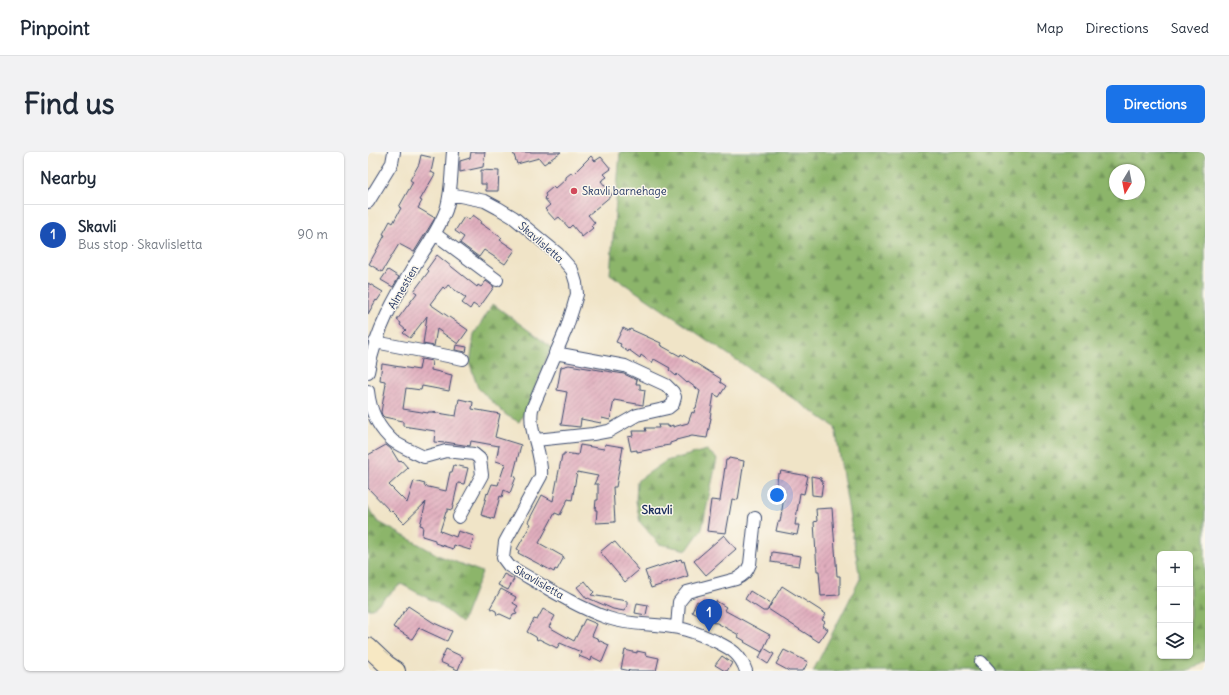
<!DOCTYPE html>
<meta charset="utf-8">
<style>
:root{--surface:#fff;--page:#f2f2f3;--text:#1f2937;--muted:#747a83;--line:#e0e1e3;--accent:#1a73e8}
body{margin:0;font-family:Delius,sans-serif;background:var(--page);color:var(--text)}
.controls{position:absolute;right:12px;bottom:12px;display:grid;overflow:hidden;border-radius:6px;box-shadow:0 1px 3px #0004}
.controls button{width:36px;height:36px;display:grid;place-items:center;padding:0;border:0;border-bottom:1px solid var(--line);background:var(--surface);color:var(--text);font:20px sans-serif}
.compass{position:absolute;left:741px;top:12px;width:36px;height:36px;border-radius:50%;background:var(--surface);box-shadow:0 1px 3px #0004;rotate:190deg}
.you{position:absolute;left:409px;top:343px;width:14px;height:14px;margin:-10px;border:3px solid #fff;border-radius:50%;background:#1a73e8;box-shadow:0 0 0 6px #1a73e833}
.badge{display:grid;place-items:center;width:26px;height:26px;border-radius:50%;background:var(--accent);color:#fff;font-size:13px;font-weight:700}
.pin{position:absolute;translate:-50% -33px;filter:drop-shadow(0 1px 2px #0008)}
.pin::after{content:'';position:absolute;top:21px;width:14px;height:12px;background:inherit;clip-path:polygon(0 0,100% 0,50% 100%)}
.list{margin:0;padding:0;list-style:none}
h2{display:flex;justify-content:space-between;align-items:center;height:52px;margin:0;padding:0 16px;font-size:17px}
h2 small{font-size:13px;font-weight:400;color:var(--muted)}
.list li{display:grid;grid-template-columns:26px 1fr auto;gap:12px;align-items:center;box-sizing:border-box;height:60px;padding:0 16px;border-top:1px solid var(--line)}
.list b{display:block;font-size:15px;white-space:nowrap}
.list p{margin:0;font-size:13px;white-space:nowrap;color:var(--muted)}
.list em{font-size:13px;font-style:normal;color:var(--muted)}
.icon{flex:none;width:22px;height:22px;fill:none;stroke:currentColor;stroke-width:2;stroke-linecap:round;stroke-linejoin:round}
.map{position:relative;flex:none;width:837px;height:519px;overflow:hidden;border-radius:6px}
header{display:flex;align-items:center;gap:24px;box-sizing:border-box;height:56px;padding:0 20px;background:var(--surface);border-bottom:1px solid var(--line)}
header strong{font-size:19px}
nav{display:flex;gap:22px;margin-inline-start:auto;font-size:14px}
.intro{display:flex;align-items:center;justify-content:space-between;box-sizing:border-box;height:96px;padding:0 24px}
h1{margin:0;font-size:28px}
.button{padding:10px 18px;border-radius:6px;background:var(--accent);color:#fff;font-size:14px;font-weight:700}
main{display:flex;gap:24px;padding:0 24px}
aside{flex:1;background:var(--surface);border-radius:6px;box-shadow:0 1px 3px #0004}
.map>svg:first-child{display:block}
.forest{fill:url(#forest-firs);stroke:#547264;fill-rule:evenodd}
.building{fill:url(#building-hatch)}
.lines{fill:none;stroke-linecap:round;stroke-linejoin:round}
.street-casing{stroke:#3b4a6e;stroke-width:14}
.secondary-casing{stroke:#3b4a6e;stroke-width:20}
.street{stroke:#fff;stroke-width:12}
.secondary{stroke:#f7e8c3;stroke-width:18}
.poi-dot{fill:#d1495b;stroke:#fbf7ec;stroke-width:1.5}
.labels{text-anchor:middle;stroke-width:3;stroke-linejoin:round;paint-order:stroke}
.poi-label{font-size:11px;fill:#1b2f5e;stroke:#fbf7ec;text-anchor:start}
.street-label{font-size:11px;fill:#1b2f5e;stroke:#fbf7ec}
.neighbourhood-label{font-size:12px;font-weight:bold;fill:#1b2f5e;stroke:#fbf7ec}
</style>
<header>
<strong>Pinpoint</strong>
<nav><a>Map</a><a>Directions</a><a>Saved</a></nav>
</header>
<div class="intro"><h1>Find us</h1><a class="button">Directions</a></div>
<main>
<aside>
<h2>Nearby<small></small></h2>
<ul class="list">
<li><span class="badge" style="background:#1a4fb4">1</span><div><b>Skavli</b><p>Bus stop · Skavlisletta</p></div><em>90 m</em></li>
</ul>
</aside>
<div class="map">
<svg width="837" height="519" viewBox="0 0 837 519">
<defs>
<pattern id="forest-firs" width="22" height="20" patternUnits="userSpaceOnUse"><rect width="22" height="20" fill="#8cb56b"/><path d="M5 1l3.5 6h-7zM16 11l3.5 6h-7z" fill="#72945b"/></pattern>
<pattern id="building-hatch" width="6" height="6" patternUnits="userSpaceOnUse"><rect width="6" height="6" fill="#e1aebe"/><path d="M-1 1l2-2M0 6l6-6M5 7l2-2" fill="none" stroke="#b68e9e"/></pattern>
</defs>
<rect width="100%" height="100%" fill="#fbf7ec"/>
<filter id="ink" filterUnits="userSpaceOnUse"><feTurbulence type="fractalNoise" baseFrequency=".025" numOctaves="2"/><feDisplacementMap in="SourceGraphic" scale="8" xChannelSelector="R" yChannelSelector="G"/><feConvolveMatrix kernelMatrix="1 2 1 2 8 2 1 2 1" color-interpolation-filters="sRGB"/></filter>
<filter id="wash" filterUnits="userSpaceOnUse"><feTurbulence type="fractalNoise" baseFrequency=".012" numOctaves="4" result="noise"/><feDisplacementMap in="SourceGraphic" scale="16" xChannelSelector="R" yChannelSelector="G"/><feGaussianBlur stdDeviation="0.9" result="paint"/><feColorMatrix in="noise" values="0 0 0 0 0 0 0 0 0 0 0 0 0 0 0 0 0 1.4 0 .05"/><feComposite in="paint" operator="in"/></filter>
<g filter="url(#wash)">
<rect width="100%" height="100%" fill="#f0e4c7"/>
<!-- forest -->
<path class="forest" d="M 252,0 L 837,0 L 837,508 L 821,519 L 445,519 L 492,427 L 467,275 L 242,122 ZM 747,18 L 771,18 L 771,42 L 747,42 ZM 792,402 L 822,402 L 822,504 L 792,504 Z
M 125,152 L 183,195 L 159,256 L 151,270 L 138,263 L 110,236 L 102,213 L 106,182 Z
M 339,298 L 349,307 L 334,377 L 319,398 L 291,392 L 272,370 L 268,349 L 269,329 L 298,309 Z
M 0,355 L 9,369 L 72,404 L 114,420 L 94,471 L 69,451 L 33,432 L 4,457 L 0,457 Z"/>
<g id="blocks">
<!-- building -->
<path class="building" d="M 103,0 L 117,0 L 115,15 L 92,20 L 92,9 L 102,6 Z
M 145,0 L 193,0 L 176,12 L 171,6 L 149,12 Z
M 53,3 L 66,6 L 63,20 L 67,22 L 52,48 L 54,49 L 50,56 L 67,66 L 46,100 L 31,92 L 14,120 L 1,112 L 17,83 L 15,82 L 22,69 L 25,71 L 33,56 L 31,55 L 45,30 L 42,28 L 51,12 Z
M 223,4 L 227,9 L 233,5 L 243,17 L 236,22 L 239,25 L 233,29 L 244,43 L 220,63 L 227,71 L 223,74 L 225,76 L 214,85 L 204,73 L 201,76 L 191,65 L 187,68 L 177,57 L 182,53 L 176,46 L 178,44 L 177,42 L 185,35 L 187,37 L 198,27 L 198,25 L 203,21 L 205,22 Z
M 113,18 L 131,19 L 130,39 L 118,39 L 118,32 L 113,32 Z
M 105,63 L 113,69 L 112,71 L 134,86 L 132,88 L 147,98 L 137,112 L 116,98 L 111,105 L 92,91 L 96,85 L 87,79 L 96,65 L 101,68 Z
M 69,103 L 109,135 L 110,133 L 113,135 L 118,129 L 126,135 L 111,156 L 105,152 L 102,157 L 94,151 L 98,146 L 80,133 L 77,137 L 75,135 L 62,152 L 100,178 L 90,192 L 69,177 L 66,194 L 55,192 L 59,164 L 42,186 L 35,181 L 38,178 L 32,173 L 33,171 L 29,168 L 49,141 L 46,139 L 61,119 L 59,117 Z
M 20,118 L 31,125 L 25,135 L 13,128 Z
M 0,131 L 15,140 L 9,149 L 8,148 L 0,162 Z
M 255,176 L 261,179 L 262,177 L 293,191 L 292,193 L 312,204 L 313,202 L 353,227 L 352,230 L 358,234 L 351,245 L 346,242 L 342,266 L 343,266 L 339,286 L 324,284 L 308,288 L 308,289 L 302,291 L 302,293 L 295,294 L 295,295 L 269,300 L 269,298 L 263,299 L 260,285 L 265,284 L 264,279 L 278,279 L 277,276 L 291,276 L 290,273 L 300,273 L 300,275 L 305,273 L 305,275 L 320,271 L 324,260 L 326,261 L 327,256 L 328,256 L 332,239 L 320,230 L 319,231 L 309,222 L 308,224 L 301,218 L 302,216 L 286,207 L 284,211 L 273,203 L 272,206 L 261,198 L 260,200 L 252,194 L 253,192 L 248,190 Z
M 88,193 L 99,195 L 98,200 L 87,198 Z
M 53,207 L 64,209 L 63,218 L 84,223 L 81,239 L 54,234 L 53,238 L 38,236 L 35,257 L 60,261 L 60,260 L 64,260 L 88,264 L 91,247 L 105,250 L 104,257 L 132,262 L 127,285 L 153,293 L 145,324 L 148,325 L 142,341 L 136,338 L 134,345 L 132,344 L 126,367 L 113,363 L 119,341 L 120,342 L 124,332 L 130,333 L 137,312 L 128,309 L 131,294 L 103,289 L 102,294 L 77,290 L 77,291 L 66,290 L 67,279 L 35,274 L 35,269 L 16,265 L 14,263 L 13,260 L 18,232 L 17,232 L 17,229 L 12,228 L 14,212 L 51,218 Z
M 201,213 L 256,222 L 269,228 L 268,232 L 272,232 L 272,237 L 277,238 L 275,253 L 246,248 L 242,268 L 234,266 L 233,271 L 213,267 L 212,275 L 193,273 L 199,240 L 189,238 L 193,215 Z
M 237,292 L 255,295 L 248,335 L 245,335 L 247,370 L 228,371 L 229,358 L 227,358 L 228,348 L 230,348 L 230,332 L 226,332 L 230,324 L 209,320 L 204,348 L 200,347 L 192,363 L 187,361 L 171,391 L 196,405 L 189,418 L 187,417 L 186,420 L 150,401 L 151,398 L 149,397 L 163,372 L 160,370 L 174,343 L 185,349 L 194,303 L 196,303 L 196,301 L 210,303 L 212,293 L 236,297 Z
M 18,293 L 23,297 L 31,310 L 33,308 L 40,316 L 21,333 L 39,351 L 46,329 L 57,332 L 56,334 L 78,339 L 82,320 L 84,320 L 86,313 L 100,316 L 96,332 L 90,331 L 84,358 L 79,357 L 79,360 L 78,360 L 72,379 L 88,385 L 90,379 L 106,384 L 102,398 L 86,393 L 85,397 L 67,391 L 67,388 L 54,384 L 55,374 L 52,373 L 58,350 L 36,371 L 24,359 L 23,360 L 0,336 L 0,303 Z
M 361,306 L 376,309 L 370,348 L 364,347 L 358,381 L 339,379 L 343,348 L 352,349 L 358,308 L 360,308 Z
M 413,319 L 440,324 L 436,342 L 432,341 L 427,373 L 431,373 L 429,383 L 408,379 L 410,370 L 412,370 L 417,339 L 408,337 L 410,322 L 412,322 Z
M 443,324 L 453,326 L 453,328 L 455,329 L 453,344 L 444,343 Z
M 464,356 L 469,424 L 472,424 L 472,443 L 453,444 L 451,419 L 449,419 L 446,370 L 449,369 L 448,357 Z
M 356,383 L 368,397 L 338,423 L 326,409 Z
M 244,390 L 245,391 L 247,390 L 271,418 L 257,430 L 232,400 Z
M 404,400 L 433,404 L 431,414 L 403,410 Z
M 313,407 L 314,410 L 316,409 L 320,424 L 283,436 L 277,419 Z
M 136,422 L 146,427 L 140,438 L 130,433 Z
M 217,429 L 226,440 L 223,443 L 259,449 L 259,454 L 256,459 L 245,457 L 220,446 L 219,447 L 209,435 Z
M 414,434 L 458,462 L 454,468 L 457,470 L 454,474 L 460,477 L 451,490 L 400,457 Z
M 133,437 L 148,445 L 145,451 L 150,454 L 147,458 L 149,462 L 145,463 L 143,467 L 132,462 L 129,463 L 128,459 L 122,456 Z
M 382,439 L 403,452 L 399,459 L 395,459 L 377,447 Z
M 335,447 L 346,453 L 348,449 L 358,455 L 356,458 L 402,483 L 394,500 L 376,490 L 377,489 L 370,485 L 371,483 L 349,471 L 339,470 L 339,468 L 324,460 L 329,449 L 333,451 Z
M 269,451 L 280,453 L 278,463 L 267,461 Z
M 40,454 L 66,471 L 84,479 L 79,489 L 51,476 L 44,487 L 25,475 Z
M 175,457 L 187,464 L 181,475 L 206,489 L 217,467 L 229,472 L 224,484 L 231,487 L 230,488 L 241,493 L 234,510 L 224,505 L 223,509 L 211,504 L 213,500 L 192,491 L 189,496 L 171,487 L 169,488 L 168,485 L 159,480 L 166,467 L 169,468 Z
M 396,496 L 406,502 L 400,512 L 391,506 Z
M 78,497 L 95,505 L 90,518 L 72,510 Z
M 257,498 L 269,501 L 269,499 L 278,501 L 277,503 L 291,506 L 288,519 L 263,519 L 253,517 Z
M 416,498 L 440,510 L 435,519 L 421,519 L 408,512 Z
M 354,504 L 364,511 L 359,519 L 357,519 L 347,513 Z"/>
</g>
</g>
<g filter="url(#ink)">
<use href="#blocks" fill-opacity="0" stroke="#3b4a6e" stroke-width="1"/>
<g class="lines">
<defs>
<path id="street" d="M 82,42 L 117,49 L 130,56 L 145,65 L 190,102 L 204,118 L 208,131 L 209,142 L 205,156 L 199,175 L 164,257 C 160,280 175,301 173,324 L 137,390 L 135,406 L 141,414 C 171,431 208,455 240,466 C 263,474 287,471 310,476 C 323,478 334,483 347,489 C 363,497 372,501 378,519
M 0,50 L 24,11 L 26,0
M 67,82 L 129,128
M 7,190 L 95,207
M 0,220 C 7,180 27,145 48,111 C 59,94 71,77 78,58 C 84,40 83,19 85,0
M 0,239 C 2,258 10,276 25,289 C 33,295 46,300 56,305 L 78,299 L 106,302 L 112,307 L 114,323 L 91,365
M 168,288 L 225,282 L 241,279 L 269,263 L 300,256 L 305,252 L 307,245 L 305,240 L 298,233 L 257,214 L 187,201
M 309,475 L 311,450 L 319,440 L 368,427 C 376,423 379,420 382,412 L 387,366
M 613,510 L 621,519"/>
<path id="secondary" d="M 0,495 L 18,512 L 28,519"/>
</defs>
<!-- street casing -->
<use href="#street" class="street-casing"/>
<!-- secondary casing -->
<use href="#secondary" class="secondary-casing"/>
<!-- street -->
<use href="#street" class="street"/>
<!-- secondary -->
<use href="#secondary" class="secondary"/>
</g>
</g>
<!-- markers -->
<circle class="poi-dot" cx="206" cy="39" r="4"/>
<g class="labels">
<!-- poi labels -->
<g class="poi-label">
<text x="214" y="43">Skavli barnehage</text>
</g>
<!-- street labels -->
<g class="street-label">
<text transform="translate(173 90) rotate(41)" y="4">Skavlisletta</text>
<text transform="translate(35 135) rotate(-60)" y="4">Almestien</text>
<text transform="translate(171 430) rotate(30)" y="4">Skavlisletta</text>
</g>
<!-- neighbourhood labels -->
<g class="neighbourhood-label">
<text x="289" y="362">Skavli</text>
</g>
</g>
</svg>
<div class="controls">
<button>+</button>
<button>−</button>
<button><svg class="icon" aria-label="layers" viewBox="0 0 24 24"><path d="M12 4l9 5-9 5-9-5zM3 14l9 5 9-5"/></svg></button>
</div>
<svg class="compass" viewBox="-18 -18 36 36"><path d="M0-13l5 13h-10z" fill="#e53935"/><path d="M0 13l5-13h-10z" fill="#747a83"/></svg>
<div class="you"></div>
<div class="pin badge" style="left:341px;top:480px;background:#1a4fb4">1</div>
</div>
</main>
